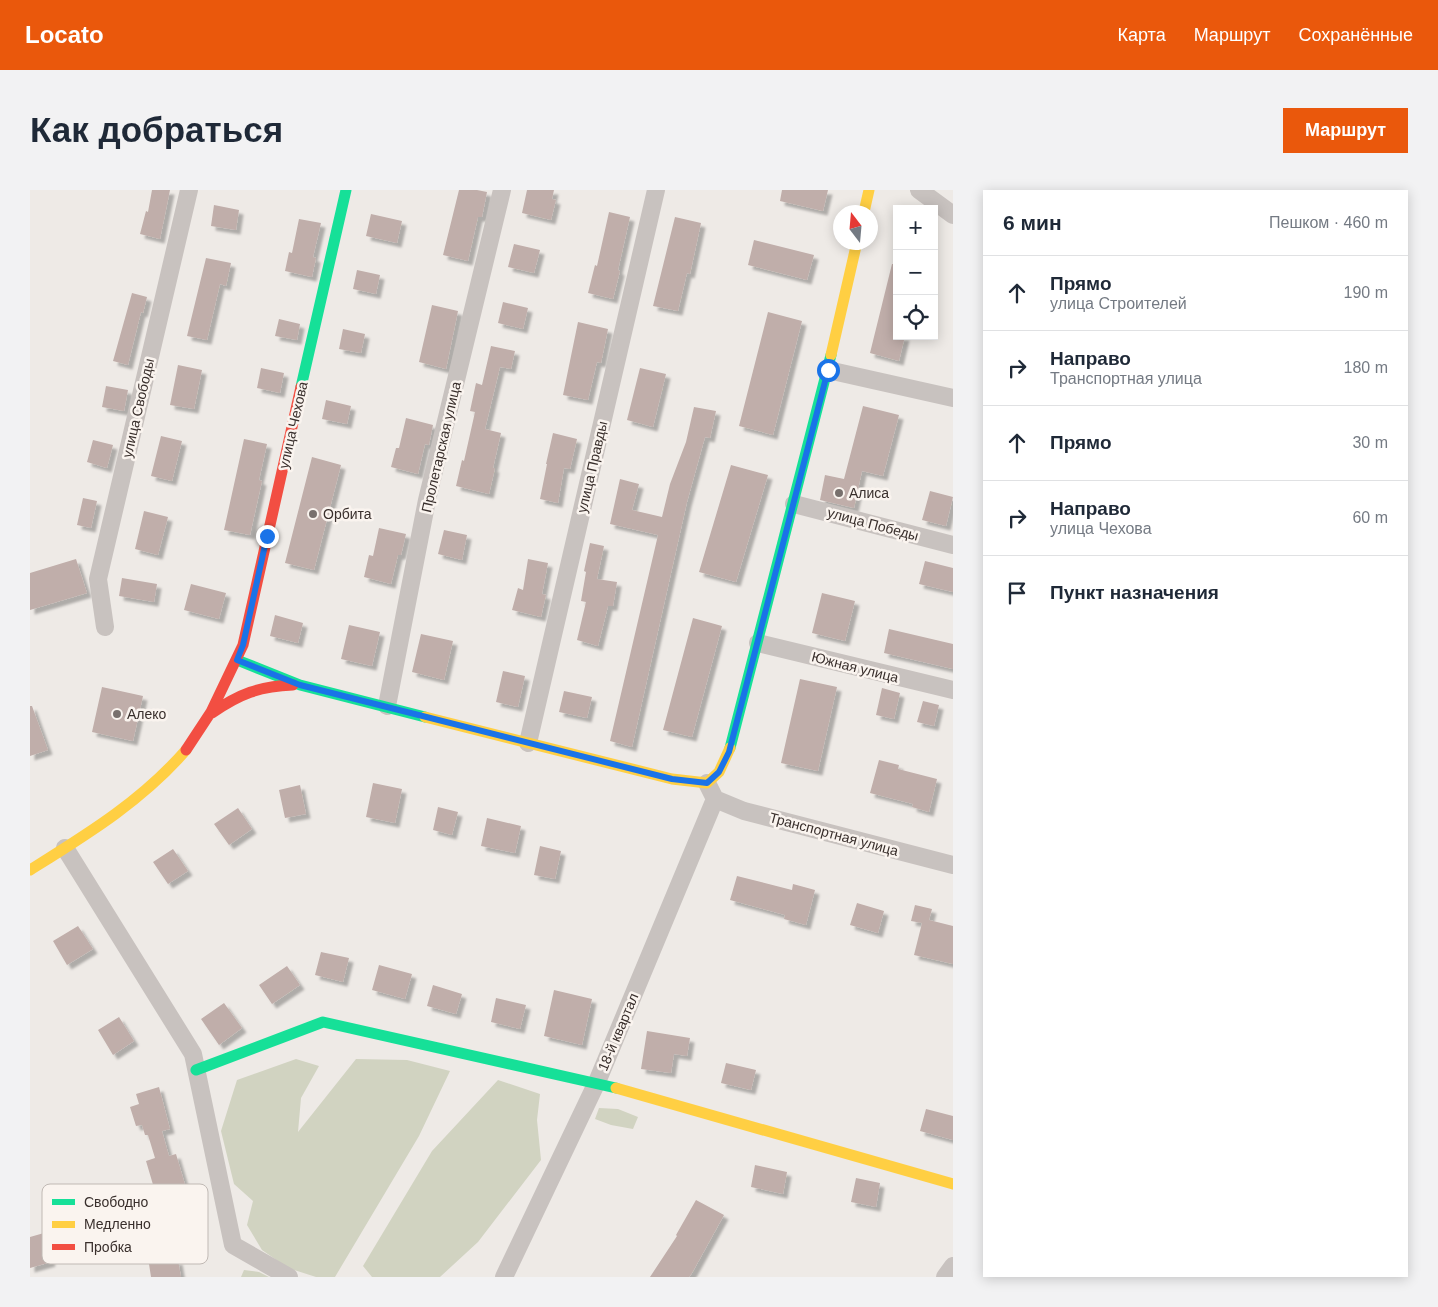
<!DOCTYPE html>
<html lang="ru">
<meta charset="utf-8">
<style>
:root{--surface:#fff;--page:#f2f2f3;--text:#1f2937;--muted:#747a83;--line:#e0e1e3;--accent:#ea580c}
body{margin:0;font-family:Arial,sans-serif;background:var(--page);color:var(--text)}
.controls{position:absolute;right:15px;top:15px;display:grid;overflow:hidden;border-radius:0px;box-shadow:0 2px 12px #0003}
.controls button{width:45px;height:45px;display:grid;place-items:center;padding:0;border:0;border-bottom:1px solid var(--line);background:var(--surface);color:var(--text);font:25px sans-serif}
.compass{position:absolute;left:803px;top:15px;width:45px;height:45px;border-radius:50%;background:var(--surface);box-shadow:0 2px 12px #0003;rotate:344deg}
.stop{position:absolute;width:15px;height:15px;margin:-11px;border:4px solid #1a73e8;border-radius:50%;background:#fff}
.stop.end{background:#1a73e8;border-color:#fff;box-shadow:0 1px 5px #0008}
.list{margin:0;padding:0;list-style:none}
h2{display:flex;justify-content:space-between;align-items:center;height:65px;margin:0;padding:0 20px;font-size:21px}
h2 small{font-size:16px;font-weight:400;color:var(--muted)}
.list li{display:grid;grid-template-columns:32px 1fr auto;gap:15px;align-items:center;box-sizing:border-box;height:75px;padding:0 20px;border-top:1px solid var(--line)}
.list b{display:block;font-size:19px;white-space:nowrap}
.list p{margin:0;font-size:16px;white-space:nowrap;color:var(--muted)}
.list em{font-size:16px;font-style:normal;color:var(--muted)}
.icon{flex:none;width:28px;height:28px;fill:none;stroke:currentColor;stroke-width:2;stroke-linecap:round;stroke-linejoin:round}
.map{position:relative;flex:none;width:923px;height:1087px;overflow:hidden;border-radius:0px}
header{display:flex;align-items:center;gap:30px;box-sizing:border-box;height:70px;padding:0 25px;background:var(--accent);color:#fff}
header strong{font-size:24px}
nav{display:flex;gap:28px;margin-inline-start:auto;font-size:18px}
.intro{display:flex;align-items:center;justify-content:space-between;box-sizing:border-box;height:120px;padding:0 30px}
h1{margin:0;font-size:35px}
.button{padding:12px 22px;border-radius:0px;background:var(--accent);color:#fff;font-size:18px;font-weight:700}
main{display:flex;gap:30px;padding:0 30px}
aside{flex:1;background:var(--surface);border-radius:0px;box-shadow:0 2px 12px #0003}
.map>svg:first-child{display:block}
.green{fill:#d1d3c1}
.building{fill:#c0aeaa;filter:url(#shadow)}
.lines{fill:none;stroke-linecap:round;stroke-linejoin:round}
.street{stroke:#c8c2bf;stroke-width:18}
.fast{stroke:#16e098;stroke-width:11}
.slow{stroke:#ffcf43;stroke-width:11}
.jam{stroke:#f24e42;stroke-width:11}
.route{stroke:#1a73e8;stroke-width:6}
.poi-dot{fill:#78706d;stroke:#faf4ef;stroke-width:2}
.labels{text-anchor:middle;stroke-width:5;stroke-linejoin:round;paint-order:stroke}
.street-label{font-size:14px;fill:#392f2c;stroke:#faf4ef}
.poi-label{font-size:14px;fill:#392f2c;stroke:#faf4ef;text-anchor:start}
.key{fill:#faf4ef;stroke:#c0b9b4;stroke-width:1}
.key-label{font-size:14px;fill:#392f2c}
</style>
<header>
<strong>Locato</strong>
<nav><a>Карта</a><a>Маршрут</a><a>Сохранённые</a></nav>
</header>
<div class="intro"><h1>Как добраться</h1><a class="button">Маршрут</a></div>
<main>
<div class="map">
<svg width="923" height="1087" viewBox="0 0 923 1087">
<defs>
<filter id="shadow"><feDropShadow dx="4.5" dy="4.5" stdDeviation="1" flood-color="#0004"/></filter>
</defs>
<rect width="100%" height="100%" fill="#eeeae6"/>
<!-- green -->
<path class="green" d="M 266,869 L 289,876 L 271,908 L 268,942 L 326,869 L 377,870 L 420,881 L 389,946 L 305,1087 L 286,1087 L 258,1078 L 232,1060 L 217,1035 L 223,1011 L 204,994 L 191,941 L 207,890 Z
M 468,890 L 510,904 L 507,930 L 511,970 L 448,1052 L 410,1087 L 342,1087 L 333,1076 L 402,961 Z
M 569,918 L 588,919 L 608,927 L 603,939 L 581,935 L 565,929 Z
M 214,1080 L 229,1082 L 239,1087 L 211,1087 Z"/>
<!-- building -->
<path class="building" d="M 122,0 L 140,0 L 130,49 L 110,44 L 116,21 L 118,22 Z
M 429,0 L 447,0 L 457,2 L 452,27 L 448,27 L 438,71 L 413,65 Z
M 497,0 L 524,0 L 522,9 L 526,10 L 521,30 L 492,23 Z
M 752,0 L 798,0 L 793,21 L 750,11 Z
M 184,15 L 209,20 L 206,40 L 181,36 Z
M 579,22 L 600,27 L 588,80 L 590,81 L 583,109 L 558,103 L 565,75 L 567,76 Z
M 341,24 L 372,31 L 367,53 L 336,46 Z
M 645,27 L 671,33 L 660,84 L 657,83 L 648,121 L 623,116 Z
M 269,29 L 291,33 L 283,67 L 286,68 L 282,87 L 255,81 L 259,62 L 262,63 Z
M 724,50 L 784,65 L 777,90 L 718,75 Z
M 484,54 L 510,60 L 504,83 L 478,77 Z
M 176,68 L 201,73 L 196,96 L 190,94 L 177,150 L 157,146 Z
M 862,74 L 867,74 L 867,146 L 875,146 L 869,171 L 840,163 Z
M 327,80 L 350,85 L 346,104 L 323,99 Z
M 102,103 L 117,107 L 113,123 L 111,122 L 98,175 L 83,171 Z
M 473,112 L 498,118 L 493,139 L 468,133 Z
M 402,115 L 428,121 L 416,179 L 389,172 Z
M 738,122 L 772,131 L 743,245 L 709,236 Z
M 249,129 L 270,134 L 267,150 L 245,146 Z
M 548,132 L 578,139 L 571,173 L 567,172 L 558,210 L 533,205 Z
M 313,139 L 335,144 L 331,163 L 309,159 Z
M 461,156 L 485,161 L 481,179 L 470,177 L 455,239 L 471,243 L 463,278 L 465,278 L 459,304 L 426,296 L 432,270 L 434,271 L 445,222 L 440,221 L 446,193 L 452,195 Z
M 148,175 L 172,180 L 164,219 L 140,215 Z
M 231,178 L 254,183 L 250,203 L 227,198 Z
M 610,178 L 636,184 L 623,237 L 597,230 Z
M 76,196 L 98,200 L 94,221 L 72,217 Z
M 296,210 L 321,216 L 317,234 L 292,229 Z
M 833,216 L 869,225 L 853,286 L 832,281 L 824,318 L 790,310 L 795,285 L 814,289 Z
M 664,217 L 686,221 L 680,248 L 675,247 L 657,312 L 602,557 L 580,551 L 628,345 L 580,334 L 590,289 L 609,294 L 602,320 L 632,327 L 640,294 L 656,252 Z
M 376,228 L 403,235 L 399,255 L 395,254 L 388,284 L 361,277 L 366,258 L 369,258 Z
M 523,243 L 547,249 L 540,279 L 534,278 L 528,313 L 510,309 L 517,274 L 516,274 Z
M 131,246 L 152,251 L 142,291 L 121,286 Z
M 214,249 L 237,254 L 229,290 L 232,291 L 220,345 L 194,340 Z
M 63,250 L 83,255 L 77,278 L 57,272 Z
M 282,267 L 311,275 L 284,380 L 255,373 Z
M 701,275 L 738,285 L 706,392 L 669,382 Z
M 900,301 L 923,307 L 916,336 L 892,330 Z
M 53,308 L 67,311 L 61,338 L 47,335 Z
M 114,321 L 138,327 L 128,365 L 105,359 Z
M 349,338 L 376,344 L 371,365 L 368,365 L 361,394 L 334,387 L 339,365 L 343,366 Z
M 414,340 L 437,345 L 432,370 L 408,364 Z
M 560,353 L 574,356 L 567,389 L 587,392 L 583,416 L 578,416 L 568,456 L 547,450 L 556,412 L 551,411 L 556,382 L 554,381 Z
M 46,369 L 57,403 L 0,420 L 0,383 Z
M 498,369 L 518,373 L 512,404 L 516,405 L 511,427 L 482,420 L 488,398 L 493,400 Z
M 895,371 L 923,378 L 923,402 L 889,394 Z
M 92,388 L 127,394 L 124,412 L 89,406 Z
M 161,394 L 196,403 L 189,429 L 154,420 Z
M 792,403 L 825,411 L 815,451 L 782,443 Z
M 245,425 L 273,433 L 268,453 L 240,446 Z
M 663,428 L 692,436 L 662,547 L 633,540 Z
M 319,435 L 350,442 L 342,476 L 311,469 Z
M 859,439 L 923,454 L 923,479 L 854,463 Z
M 391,444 L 423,451 L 414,490 L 382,482 Z
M 473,481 L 495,486 L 488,517 L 466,512 Z
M 770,489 L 807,497 L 788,581 L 751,573 Z
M 72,497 L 113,506 L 103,551 L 62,542 Z
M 852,498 L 870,503 L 864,529 L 846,525 Z
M 534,501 L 562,507 L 557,528 L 529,522 Z
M 893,511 L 909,515 L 904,536 L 887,532 Z
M 0,516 L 2,516 L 18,560 L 0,566 Z
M 849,570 L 869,575 L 868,579 L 907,589 L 899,622 L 882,617 L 883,614 L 840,603 Z
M 343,593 L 372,599 L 365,633 L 336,627 Z
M 270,595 L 276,624 L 255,628 L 249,600 Z
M 408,617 L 428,622 L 422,645 L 403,640 Z
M 208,618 L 222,639 L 199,655 L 184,634 Z
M 457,628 L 491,636 L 485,663 L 451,656 Z
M 510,656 L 531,661 L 525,689 L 504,685 Z
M 143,659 L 158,681 L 138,694 L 123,672 Z
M 707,686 L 762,700 L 763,694 L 785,700 L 776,735 L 754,729 L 755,725 L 700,710 Z
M 827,713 L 854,721 L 848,743 L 820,735 Z
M 885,715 L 902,719 L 899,730 L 923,736 L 923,774 L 884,765 L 892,733 L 881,731 Z
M 48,736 L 63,759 L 37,775 L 23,751 Z
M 291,762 L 319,768 L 313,792 L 285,785 Z
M 349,775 L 382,784 L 375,809 L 342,800 Z
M 257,776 L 270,795 L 242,814 L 229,795 Z
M 403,795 L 432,804 L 426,824 L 397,816 Z
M 524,800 L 562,809 L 552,855 L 514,846 Z
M 466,808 L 496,815 L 490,839 L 461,832 Z
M 194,813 L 212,838 L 189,855 L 171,829 Z
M 89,827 L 104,851 L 83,865 L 68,840 Z
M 617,841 L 660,848 L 657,866 L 644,864 L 641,883 L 611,879 Z
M 696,873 L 726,880 L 721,900 L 691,893 Z
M 129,897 L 140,939 L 132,941 L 139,966 L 146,964 L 159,1008 L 167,1043 L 136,1050 L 124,998 L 116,971 L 125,968 L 118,945 L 115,945 L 112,935 L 106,936 L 100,917 L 109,914 L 106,904 Z
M 896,919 L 923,926 L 923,950 L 890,941 Z
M 725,975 L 757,982 L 753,1004 L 721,997 Z
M 826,988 L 850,993 L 846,1017 L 821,1012 Z
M 666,1010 L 694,1025 L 662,1083 L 659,1087 L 620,1087 L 647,1046 L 646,1045 Z
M 14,1043 L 21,1072 L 0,1078 L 0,1047 Z
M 148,1070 L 151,1087 L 121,1087 L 119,1074 Z"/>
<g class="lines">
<!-- street -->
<path class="street" d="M 889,0 L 923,25
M 798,180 L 923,208
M 764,314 L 923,355
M 75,437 L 68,389 L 159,0
M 728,453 L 923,500
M 357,516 L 397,310 L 472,0
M 498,553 L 626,0
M 685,609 L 714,621 L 923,675
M 35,658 L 163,864 L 203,1055 L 259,1087
M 474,1087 L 567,892 L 685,609 L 677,593
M 915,1087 L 923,1076"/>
<!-- fast -->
<path class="fast" d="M 271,197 L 316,0
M 207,470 L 270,495 L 395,527
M 700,558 L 801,165
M 166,880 L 293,832 L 586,898"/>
<!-- slow -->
<path class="slow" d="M 834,22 L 839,0
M 801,165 L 827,52
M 395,527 L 642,589 L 677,593 L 689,582 L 700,558
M 0,680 C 56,645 112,611 156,560
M 586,898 L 923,994"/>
<!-- jam -->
<path class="jam" d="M 182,523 C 209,504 230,496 263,495
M 156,560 L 181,522 L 213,455 L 271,197"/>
</g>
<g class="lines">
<!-- route -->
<path class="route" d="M 237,346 L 213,455 L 207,470 L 270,495 L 642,589 L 677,593 L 689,582 L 699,562 L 798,180"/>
</g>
<!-- markers -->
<g class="poi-dot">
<circle cx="809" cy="303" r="5"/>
<circle cx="283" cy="324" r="5"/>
<circle cx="87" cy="524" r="5"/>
</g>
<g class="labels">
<!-- street labels -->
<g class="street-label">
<text transform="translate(108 218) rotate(-77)" y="5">улица Свободы</text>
<text transform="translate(263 235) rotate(-77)" y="5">улица Чехова</text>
<text transform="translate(411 257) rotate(-77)" y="5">Пролетарская улица</text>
<text transform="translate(562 277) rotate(-77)" y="5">улица Правды</text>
<text transform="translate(843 334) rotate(15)" y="5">улица Победы</text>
<text transform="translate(825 477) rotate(14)" y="5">Южная улица</text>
<text transform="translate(804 644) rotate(15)" y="5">Транспортная улица</text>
<text transform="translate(588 842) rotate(-67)" y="5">18-й квартал</text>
</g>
<!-- poi labels -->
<g class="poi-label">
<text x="819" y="308">Алиса</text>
<text x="293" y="329">Орбита</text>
<text x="97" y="529">Алеко</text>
</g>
</g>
<!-- legend -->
<rect x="12" y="994" width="166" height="80" rx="8" class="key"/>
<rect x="22" y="1009" width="23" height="6" fill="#16e098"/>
<rect x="22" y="1031" width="23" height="7" fill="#ffcf43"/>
<rect x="22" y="1054" width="23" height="6" fill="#f24e42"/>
<g class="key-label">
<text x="54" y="1017">Свободно</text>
<text x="54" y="1039">Медленно</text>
<text x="54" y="1062">Пробка</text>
</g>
</svg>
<div class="controls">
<button>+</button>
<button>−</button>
<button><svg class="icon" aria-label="locate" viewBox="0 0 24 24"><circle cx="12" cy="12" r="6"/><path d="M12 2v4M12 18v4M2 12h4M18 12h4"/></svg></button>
</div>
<svg class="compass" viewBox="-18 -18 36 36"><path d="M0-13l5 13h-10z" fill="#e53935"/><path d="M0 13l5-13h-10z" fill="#747a83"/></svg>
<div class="stop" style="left:798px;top:180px"></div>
<div class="stop end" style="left:237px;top:346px"></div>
</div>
<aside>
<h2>6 мин<small>Пешком · 460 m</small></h2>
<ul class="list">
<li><svg class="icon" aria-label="ahead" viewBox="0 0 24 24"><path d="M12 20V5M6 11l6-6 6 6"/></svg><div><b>Прямо</b><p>улица Строителей</p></div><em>190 m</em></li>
<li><svg class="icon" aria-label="right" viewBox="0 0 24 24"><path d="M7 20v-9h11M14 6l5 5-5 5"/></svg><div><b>Направо</b><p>Транспортная улица</p></div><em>180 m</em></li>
<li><svg class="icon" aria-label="ahead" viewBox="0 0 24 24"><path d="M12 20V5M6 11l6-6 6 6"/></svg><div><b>Прямо</b></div><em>30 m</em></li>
<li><svg class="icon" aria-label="right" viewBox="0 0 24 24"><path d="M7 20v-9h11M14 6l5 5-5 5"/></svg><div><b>Направо</b><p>улица Чехова</p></div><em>60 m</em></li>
<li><svg class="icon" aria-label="arrive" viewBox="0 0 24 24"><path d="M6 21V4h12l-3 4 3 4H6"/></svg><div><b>Пункт назначения</b></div></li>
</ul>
</aside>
</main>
